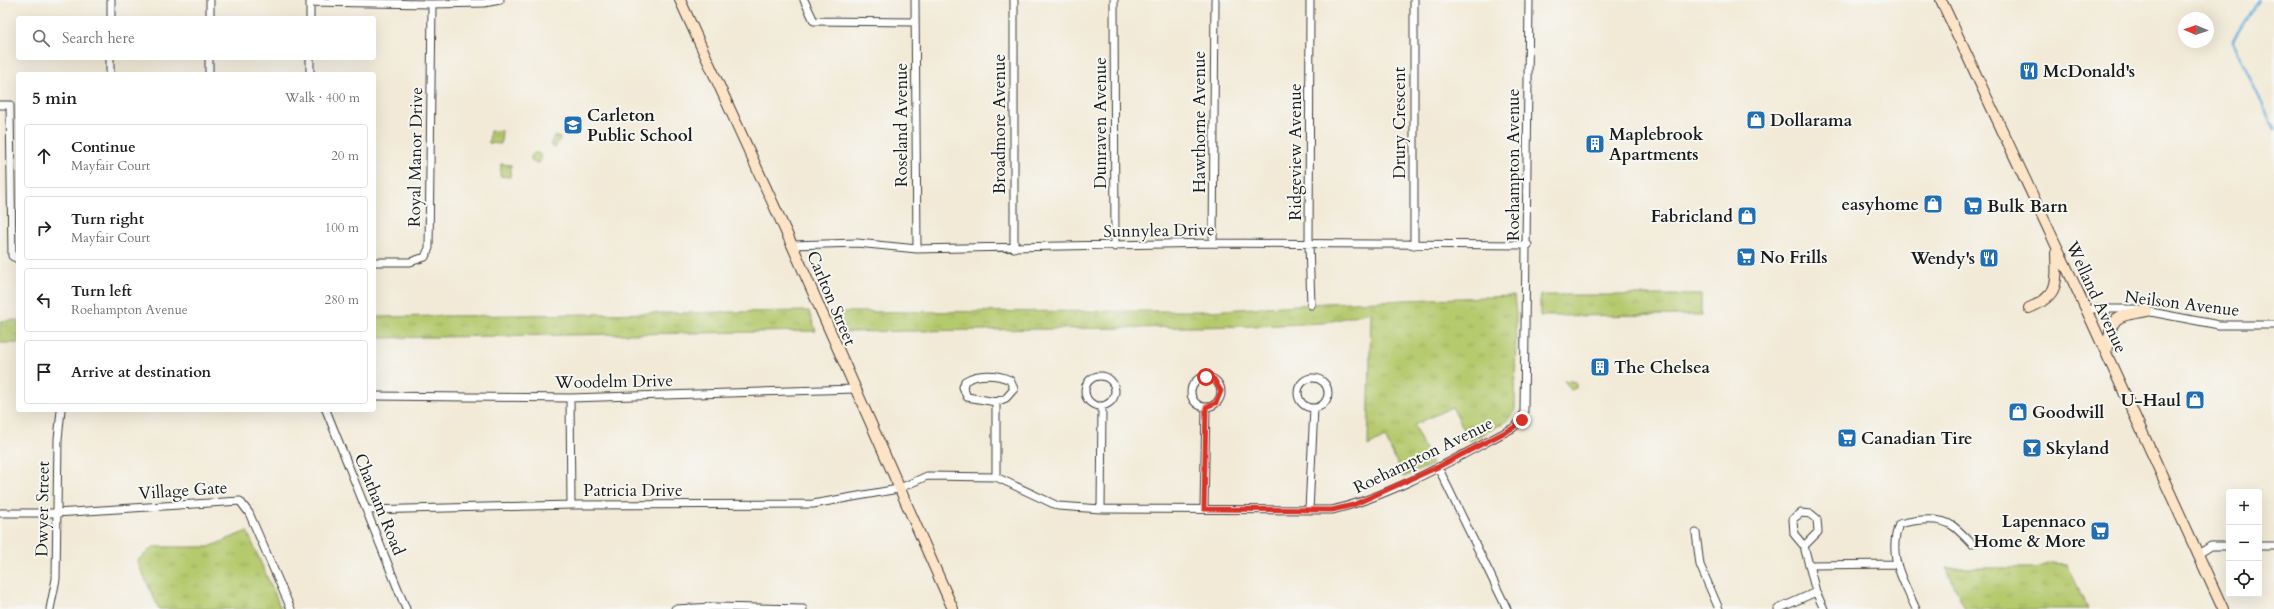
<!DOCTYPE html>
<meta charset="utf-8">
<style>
:root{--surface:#fff;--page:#f2f2f2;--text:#202124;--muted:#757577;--line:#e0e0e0}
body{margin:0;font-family:Cardo,serif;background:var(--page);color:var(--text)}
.controls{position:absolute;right:12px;bottom:12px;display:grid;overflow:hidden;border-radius:4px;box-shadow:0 4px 16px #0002}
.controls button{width:36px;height:36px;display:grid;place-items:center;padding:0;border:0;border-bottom:1px solid var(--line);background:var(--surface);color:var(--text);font:20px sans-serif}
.compass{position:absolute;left:2178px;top:12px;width:36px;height:36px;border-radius:50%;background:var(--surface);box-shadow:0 4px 16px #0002;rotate:272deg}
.stop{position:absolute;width:12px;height:12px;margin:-9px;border:3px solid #d93025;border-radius:50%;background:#fff}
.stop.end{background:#d93025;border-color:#fff;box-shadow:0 1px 4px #0008}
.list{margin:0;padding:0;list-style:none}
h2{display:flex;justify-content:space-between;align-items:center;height:52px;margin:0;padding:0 16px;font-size:17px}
h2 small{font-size:13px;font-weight:400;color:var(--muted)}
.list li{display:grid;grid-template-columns:26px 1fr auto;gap:12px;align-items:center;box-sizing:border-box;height:64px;margin:0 8px 8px;padding:0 8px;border:1px solid var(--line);border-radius:4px}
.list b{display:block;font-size:15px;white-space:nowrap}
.list p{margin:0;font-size:13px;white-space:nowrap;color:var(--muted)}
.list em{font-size:13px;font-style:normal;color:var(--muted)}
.icon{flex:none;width:22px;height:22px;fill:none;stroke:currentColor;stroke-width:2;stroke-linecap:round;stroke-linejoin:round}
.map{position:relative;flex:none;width:2274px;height:609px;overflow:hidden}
.search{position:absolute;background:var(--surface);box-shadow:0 4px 16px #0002;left:16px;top:16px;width:360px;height:44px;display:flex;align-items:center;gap:10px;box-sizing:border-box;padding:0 14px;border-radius:4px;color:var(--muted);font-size:15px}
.panel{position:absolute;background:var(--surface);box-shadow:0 4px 16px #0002;left:16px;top:72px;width:360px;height:340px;border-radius:4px}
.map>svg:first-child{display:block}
.grass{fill:#b5c96d;stroke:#687244}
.park{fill:url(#park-tufts);stroke:#687244}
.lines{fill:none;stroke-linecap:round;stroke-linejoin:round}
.stream{stroke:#64abdb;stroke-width:2.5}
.street-casing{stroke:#3c3b38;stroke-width:9}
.secondary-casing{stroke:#3c3b38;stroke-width:12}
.street{stroke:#fff;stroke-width:7}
.secondary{stroke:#fee4c6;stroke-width:10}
.route{stroke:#d93025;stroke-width:5}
.labels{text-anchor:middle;stroke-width:4;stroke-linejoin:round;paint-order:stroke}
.poi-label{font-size:17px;font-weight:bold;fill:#1c1c1c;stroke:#f6f6f2;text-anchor:start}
.street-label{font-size:17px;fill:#1c1c1c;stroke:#f6f6f2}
</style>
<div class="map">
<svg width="2274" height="609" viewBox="0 0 2274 609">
<defs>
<pattern id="park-tufts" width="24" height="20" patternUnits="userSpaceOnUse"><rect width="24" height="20" fill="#b5c96d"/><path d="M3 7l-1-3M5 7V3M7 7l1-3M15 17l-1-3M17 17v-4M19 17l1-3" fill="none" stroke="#9bac5e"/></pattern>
</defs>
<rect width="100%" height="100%" fill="#f6f6f2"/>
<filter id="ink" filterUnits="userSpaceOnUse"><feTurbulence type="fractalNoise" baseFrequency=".025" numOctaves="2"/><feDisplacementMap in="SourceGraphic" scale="8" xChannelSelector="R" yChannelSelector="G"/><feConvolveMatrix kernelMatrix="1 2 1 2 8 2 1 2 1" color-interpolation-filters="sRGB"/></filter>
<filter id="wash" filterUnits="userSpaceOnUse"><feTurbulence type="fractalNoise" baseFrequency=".012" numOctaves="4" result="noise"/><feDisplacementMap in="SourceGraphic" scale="16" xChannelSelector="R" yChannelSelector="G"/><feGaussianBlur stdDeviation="0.9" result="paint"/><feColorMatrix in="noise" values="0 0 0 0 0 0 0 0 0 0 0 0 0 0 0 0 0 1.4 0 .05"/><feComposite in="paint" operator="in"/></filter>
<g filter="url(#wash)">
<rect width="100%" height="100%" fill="#f2ead7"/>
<!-- grass -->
<path class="grass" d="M 1564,380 L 1576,382 L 1576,388 L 1571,390 Z"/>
<!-- park -->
<path class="park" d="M 490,131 L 502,131 L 501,144 L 489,143 Z
M 554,136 L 560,138 L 555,148 L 550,145 Z
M531 158a5 5 0 1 1 10 0a5 5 0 1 1-10 0Z
M 501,164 L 511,165 L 510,177 L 500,176 Z
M 1540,295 L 1701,295 L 1701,315 L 1540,316 Z
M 1514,296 L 1516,314 L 1515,410 L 1507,421 L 1470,441 L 1452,407 L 1414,425 L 1432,465 L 1403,477 L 1385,437 L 1368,446 L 1371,312 L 1323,323 L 1257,326 L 842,332 L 832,312 L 1211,311 L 1326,303 Z
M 809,311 L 816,331 L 374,338 L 374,317 Z
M 18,320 L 18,343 L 0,343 L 0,321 Z
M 247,531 L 281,609 L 159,609 L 137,561 L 153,547 L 209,547 Z
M 2050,563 L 2067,564 L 2088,609 L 1965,609 L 1946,568 L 2036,568 Z"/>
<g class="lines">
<!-- stream -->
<path class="stream" d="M 2258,0 L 2233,40 L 2233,42 L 2274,129"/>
</g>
</g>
<g filter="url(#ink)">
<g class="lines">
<defs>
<path id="street" d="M 804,0 L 814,21 L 915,22
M 915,0 L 917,249
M 1114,0 L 1115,247
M 1310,0 L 1309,244 L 1311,305
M 1414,0 L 1414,245
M 310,2 L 432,4 L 484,3 L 500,0
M 111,18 L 111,0
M 210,18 L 210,0
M 310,18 L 310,0
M 110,74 L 110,58
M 209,74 L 209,58
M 310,74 L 310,58
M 0,105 L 10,105 L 12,256 L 18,259
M 1213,243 L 1215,0
M 792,245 L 857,243 L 917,249 L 1213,243 L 1528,245
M 1014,248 L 1014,0
M 374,262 L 410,262 L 425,257 L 429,248 L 432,4
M 2086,309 L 2135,309 L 2219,325 L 2274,325
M1085 391a15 15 0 1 1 30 0a15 15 0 1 1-30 0Z
M1191 392a15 15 0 1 1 30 0a15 15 0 1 1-30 0Z
M1298 393a15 15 0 1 1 30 0a15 15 0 1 1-30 0Z
M 374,396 L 570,398 L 854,389
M 570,398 L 571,505
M 326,410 L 406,609
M 1438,467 L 1507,609
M 996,477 L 996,402 L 1006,398 L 1014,389 L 1010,380 C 997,374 978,373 965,381 L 963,387 L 967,397 L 996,402
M 1101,509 L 1102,406
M 1204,509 L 1206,407
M 367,510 L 571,505 L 813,504 L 898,489 L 927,476 L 996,477 L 1058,506 L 1101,509 L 1332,510 C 1392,496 1458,457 1513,428 L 1522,420 L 1524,411 L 1529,0
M 1309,510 L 1314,408
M 0,513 L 56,513 L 240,501 L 249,513 L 291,609
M 1696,533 L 1700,565 L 1719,609
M 1804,546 L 1818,532 L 1817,519 L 1811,514 L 1801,513 L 1793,519 L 1794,534 L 1804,546 L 1816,592 L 1824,609
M 2259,546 L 2274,546
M 2197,555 L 2211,546 L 2229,546
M 1810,565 L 1896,564
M 50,609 L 56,579 L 58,439 L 61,410
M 675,609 L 716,607 L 803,609
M 1778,609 L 1816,592
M 1916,609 C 1903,580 1887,557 1899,524 C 1915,520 1939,516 1953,526 C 1960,531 1966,538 1972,544"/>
<path id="secondary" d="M 680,0 L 792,245 L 953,609
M 1941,0 L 2086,309 L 2223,609
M 2029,308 C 2059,296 2057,283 2056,253
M 2106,352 C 2113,317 2111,317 2147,311"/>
</defs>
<!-- street casing -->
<use href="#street" class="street-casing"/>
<!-- secondary casing -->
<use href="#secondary" class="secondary-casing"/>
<!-- street -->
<use href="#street" class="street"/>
<!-- secondary -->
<use href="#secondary" class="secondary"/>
</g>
</g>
<g class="lines" filter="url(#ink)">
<!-- route -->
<path class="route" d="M 1206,377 L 1214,379 L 1221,391 L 1216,403 L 1206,407 L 1204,509 L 1332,510 L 1353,505 L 1438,467 L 1513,428 L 1522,420"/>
</g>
<!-- icons -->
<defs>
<symbol id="restaurant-square" viewBox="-11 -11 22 22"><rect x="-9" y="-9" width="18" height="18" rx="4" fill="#1f6fb2" stroke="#f6f6f2"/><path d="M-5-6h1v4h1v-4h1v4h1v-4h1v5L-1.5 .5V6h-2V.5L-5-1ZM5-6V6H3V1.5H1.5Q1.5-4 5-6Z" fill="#fff"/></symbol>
<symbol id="shop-square" viewBox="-11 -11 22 22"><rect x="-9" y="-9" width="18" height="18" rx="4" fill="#1f6fb2" stroke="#f6f6f2"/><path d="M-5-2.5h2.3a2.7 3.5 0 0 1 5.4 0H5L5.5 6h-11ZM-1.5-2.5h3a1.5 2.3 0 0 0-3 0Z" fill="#fff"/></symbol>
<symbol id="school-square" viewBox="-11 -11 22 22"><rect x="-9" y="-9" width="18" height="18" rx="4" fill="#1f6fb2" stroke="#f6f6f2"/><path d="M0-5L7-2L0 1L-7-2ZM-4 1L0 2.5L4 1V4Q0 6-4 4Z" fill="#fff"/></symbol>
<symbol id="building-square" viewBox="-11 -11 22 22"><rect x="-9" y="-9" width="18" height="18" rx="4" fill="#1f6fb2" stroke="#f6f6f2"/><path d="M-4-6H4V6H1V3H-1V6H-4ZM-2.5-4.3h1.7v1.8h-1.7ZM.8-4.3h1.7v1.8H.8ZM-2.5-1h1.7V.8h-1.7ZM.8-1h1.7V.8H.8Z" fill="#fff"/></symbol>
<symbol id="supermarket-square" viewBox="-11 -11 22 22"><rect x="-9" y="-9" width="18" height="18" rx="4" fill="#1f6fb2" stroke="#f6f6f2"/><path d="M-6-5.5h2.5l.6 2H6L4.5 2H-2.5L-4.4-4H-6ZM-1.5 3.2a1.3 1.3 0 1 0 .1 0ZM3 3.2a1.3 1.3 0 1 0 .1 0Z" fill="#fff"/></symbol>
<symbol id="bar-square" viewBox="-11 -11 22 22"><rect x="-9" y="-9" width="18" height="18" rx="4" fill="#1f6fb2" stroke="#f6f6f2"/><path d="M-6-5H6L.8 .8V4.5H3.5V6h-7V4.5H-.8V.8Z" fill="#fff"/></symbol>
</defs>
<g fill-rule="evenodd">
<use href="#restaurant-square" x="2018" y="60" width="22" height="22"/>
<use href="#shop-square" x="1745" y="109" width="22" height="22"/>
<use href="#school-square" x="562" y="114" width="22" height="22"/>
<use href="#building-square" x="1584" y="133" width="22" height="22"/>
<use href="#shop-square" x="1922" y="193" width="22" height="22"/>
<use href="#supermarket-square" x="1962" y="195" width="22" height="22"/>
<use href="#shop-square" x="1736" y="205" width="22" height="22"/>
<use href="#supermarket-square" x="1735" y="246" width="22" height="22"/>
<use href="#restaurant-square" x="1978" y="247" width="22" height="22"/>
<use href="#building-square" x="1589" y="356" width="22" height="22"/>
<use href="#shop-square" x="2184" y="389" width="22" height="22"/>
<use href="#shop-square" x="2007" y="401" width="22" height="22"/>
<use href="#supermarket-square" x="1836" y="427" width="22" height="22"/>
<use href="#bar-square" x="2021" y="437" width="22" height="22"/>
<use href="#supermarket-square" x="2089" y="520" width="22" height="22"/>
</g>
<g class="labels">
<!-- poi labels -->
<g class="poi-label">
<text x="2043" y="77">McDonald's</text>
<text x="587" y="121">Carleton<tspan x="587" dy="20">Public School</tspan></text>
<text x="1770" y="126">Dollarama</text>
<text x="1609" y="140">Maplebrook<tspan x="1609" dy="20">Apartments</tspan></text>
<text x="1919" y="210" text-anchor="end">easyhome</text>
<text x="1987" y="212">Bulk Barn</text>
<text x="1733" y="222" text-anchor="end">Fabricland</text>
<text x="1760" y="263">No Frills</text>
<text x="1975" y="264" text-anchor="end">Wendy's</text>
<text x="1614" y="373">The Chelsea</text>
<text x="2181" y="406" text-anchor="end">U-Haul</text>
<text x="2032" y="418">Goodwill</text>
<text x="1861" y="444">Canadian Tire</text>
<text x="2046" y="454">Skyland</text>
<text x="2086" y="527" text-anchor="end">Lapennaco<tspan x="2086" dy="20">Home &amp; More</tspan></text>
</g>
<!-- street labels -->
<g class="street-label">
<text transform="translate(1199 122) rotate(-90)" y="6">Hawthorne Avenue</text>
<text transform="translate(1100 123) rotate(-90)" y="6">Dunraven Avenue</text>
<text transform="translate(1399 123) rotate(-90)" y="6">Drury Crescent</text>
<text transform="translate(999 124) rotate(-90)" y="6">Broadmore Avenue</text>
<text transform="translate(901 125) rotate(-90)" y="6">Roseland Avenue</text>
<text transform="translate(1295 152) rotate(-90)" y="6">Ridgeview Avenue</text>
<text transform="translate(415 157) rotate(-89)" y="6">Royal Manor Drive</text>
<text transform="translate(1513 165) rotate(-90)" y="6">Roehampton Avenue</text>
<text transform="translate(1159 230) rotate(-1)" y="6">Sunnylea Drive</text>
<text transform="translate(2097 297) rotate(65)" y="6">Welland Avenue</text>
<text transform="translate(832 298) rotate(67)" y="6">Carlton Street</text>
<text transform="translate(2182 303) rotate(7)" y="6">Neilson Avenue</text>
<text transform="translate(614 381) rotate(-1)" y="6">Woodelm Drive</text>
<text transform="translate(1423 455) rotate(-26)" y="6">Roehampton Avenue</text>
<text transform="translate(183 490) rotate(-4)" y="6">Village Gate</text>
<text x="633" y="496">Patricia Drive</text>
<text transform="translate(380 504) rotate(68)" y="6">Chatham Road</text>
<text transform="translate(42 509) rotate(-89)" y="6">Dwyer Street</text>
</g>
</g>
</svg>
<div class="controls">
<button>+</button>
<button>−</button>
<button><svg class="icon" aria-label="locate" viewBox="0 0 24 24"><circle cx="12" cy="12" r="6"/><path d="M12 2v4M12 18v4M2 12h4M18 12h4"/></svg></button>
</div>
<svg class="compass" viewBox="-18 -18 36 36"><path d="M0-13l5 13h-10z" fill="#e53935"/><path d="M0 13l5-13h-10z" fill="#757577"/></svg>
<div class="stop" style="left:1206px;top:377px"></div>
<div class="stop end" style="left:1522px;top:420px"></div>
<div class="search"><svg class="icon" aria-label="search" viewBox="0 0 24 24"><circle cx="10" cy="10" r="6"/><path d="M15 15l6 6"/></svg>Search here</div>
<section class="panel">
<h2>5 min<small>Walk · 400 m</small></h2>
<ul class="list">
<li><svg class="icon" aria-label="ahead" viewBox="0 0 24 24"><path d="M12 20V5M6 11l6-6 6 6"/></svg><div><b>Continue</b><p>Mayfair Court</p></div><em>20 m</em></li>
<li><svg class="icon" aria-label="right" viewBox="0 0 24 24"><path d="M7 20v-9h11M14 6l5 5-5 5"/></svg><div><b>Turn right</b><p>Mayfair Court</p></div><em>100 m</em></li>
<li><svg class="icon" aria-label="left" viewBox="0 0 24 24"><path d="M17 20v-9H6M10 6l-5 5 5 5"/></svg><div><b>Turn left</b><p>Roehampton Avenue</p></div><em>280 m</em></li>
<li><svg class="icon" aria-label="arrive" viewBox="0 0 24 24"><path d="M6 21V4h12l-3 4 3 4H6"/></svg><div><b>Arrive at destination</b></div></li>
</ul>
</section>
</div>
